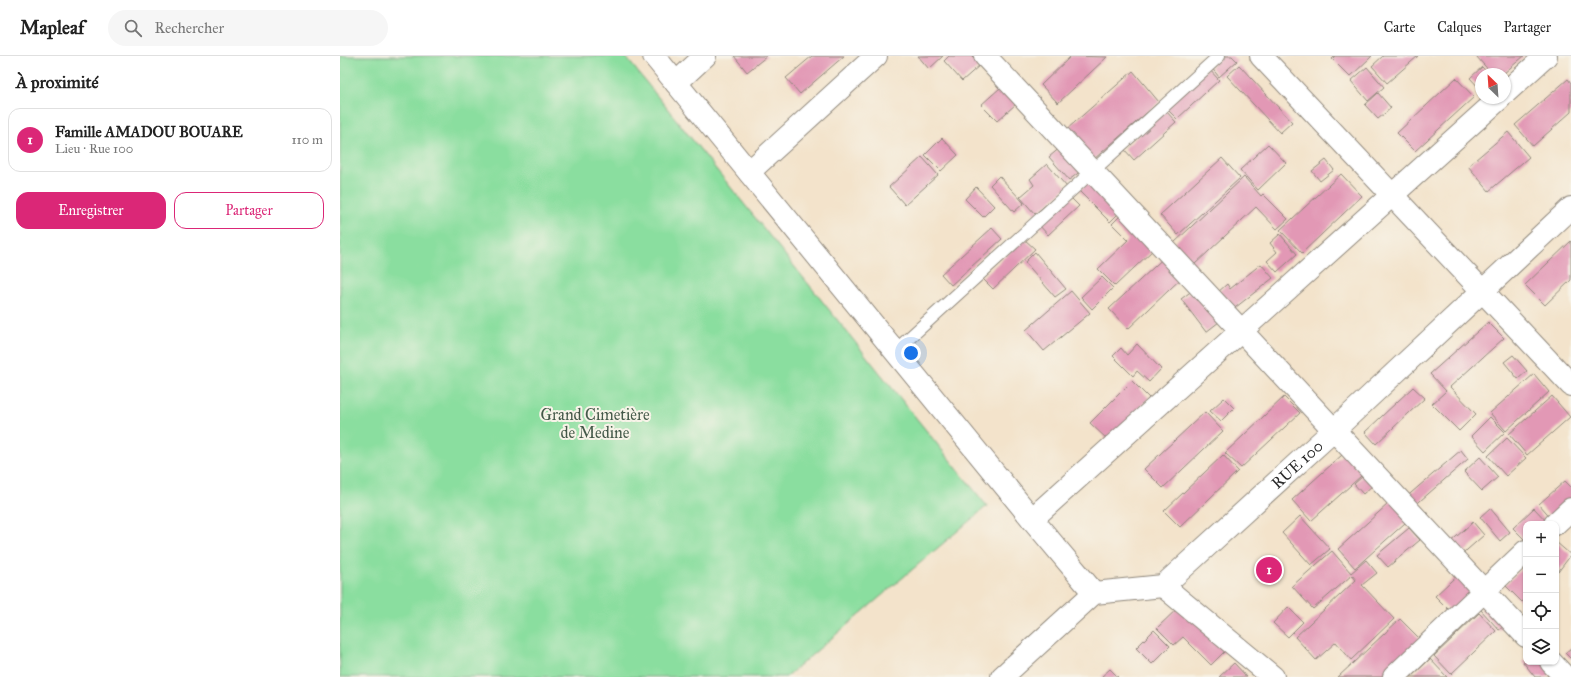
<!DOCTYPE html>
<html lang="fr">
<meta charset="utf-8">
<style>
:root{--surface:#fff;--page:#f6f6f6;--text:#222;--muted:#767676;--line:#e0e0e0;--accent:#db2777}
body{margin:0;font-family:"IM FELL Great Primer",serif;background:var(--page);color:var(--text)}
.controls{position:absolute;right:12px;bottom:12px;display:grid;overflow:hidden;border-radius:8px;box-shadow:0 1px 3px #0004}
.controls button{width:36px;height:36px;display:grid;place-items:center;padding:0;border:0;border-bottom:1px solid var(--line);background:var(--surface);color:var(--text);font:20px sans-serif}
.compass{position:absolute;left:1135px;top:12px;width:36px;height:36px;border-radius:50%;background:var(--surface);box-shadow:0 1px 3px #0004;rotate:335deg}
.you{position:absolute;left:571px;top:297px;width:14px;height:14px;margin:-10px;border:3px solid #fff;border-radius:50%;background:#1a73e8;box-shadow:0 0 0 6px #1a73e833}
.badge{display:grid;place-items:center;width:26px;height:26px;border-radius:50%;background:var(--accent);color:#fff;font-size:13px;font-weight:700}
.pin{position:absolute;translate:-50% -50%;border:2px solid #fff;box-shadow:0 1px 4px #0006}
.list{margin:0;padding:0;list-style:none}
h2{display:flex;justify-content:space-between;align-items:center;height:52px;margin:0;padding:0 16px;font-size:17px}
h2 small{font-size:13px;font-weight:400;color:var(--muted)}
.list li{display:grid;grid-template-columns:26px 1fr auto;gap:12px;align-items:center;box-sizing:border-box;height:64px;margin:0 8px 8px;padding:0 8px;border:1px solid var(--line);border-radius:12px}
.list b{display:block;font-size:15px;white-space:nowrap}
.list p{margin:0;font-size:13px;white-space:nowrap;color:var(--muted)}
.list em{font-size:13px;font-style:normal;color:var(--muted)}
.actions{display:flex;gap:8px;padding:12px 16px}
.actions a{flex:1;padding:9px 0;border:1px solid var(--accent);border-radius:12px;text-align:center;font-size:14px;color:var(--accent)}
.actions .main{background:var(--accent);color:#fff}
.icon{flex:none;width:22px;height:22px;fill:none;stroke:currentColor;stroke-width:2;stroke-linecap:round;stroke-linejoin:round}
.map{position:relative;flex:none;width:1231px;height:621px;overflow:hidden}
header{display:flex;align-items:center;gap:24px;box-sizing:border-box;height:56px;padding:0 20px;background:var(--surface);border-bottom:1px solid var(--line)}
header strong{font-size:19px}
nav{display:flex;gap:22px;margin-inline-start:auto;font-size:14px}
.search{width:280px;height:36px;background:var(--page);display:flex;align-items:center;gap:10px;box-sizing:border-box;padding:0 14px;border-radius:22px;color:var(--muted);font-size:15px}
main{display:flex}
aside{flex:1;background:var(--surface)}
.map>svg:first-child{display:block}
.green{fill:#8ade9f;stroke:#5a8465}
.building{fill:#e298b5}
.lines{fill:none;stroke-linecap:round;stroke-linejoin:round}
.service-casing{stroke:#8f877b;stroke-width:14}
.minor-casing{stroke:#8f877b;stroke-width:24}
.service{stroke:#fff;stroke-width:12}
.minor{stroke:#fff;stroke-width:22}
.labels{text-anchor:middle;stroke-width:4;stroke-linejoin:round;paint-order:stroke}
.park-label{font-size:16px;fill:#435848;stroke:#f7f3e8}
.street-label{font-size:16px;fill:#2b2b2b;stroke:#f7f3e8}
</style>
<header>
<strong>Mapleaf</strong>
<div class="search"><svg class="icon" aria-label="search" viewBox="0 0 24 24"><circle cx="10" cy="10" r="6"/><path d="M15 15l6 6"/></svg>Rechercher</div>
<nav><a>Carte</a><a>Calques</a><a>Partager</a></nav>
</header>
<main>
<aside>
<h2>À proximité<small></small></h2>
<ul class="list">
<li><span class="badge">1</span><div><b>Famille AMADOU BOUARE</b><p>Lieu · Rue 100</p></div><em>110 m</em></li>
</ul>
<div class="actions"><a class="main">Enregistrer</a><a>Partager</a></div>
</aside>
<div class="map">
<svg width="1231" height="621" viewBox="0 0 1231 621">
<rect width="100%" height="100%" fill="#f7f3e8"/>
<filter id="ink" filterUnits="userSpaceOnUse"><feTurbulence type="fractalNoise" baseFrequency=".025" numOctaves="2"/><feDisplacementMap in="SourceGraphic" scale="8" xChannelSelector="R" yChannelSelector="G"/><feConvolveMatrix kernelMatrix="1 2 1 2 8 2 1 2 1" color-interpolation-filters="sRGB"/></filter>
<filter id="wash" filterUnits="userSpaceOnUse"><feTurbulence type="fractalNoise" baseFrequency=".012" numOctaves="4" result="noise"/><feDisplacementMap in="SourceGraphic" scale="16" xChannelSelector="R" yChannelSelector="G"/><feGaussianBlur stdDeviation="0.9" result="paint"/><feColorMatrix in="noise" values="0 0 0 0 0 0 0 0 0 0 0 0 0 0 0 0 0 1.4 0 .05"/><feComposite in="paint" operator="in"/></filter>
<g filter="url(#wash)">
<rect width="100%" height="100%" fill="#f3e3cb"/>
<!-- green -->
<path class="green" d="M 0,0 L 285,0 L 647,450 L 446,621 L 0,621 Z"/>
<g id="blocks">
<!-- building -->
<path class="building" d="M 394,0 L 427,0 L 407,16 Z
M 472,0 L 504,0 L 460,38 L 446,22 Z
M 578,0 L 603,0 L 589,13 Z
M 609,0 L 632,0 L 640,9 L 622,25 L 604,5 Z
M 731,0 L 767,1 L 718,47 L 701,29 Z
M 882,0 L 892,0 L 897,5 L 879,21 L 871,11 Z
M 995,0 L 1032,0 L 1010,21 L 992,3 Z
M 1043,0 L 1078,0 L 1047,27 L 1032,10 Z
M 1136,0 L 1184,0 L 1163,18 L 1152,18 Z
M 899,9 L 952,66 L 940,77 L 887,20 Z
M 1027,11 L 1044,31 L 1028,45 L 1011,25 Z
M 1142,11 L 1149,18 L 1141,18 L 1141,34 L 1130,22 Z
M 868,12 L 879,24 L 837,63 L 826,52 Z
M 793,15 L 819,46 L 753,104 L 727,73 Z
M 1116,22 L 1134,41 L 1075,95 L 1057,77 Z
M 670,23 L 685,40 L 657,65 L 641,49 Z
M 1228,23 L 1231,27 L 1231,56 L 1193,90 L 1175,69 Z
M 1038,37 L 1051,52 L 1038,63 L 1025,49 Z
M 825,54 L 836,66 L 794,104 L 784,93 Z
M 1168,76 L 1189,101 L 1149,135 L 1128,110 Z
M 602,82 L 618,99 L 601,115 L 585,99 Z
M 928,88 L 946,107 L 918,134 L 900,114 Z
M 721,91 L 741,115 L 729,124 L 709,101 Z
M 582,101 L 598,119 L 565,149 L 549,131 Z
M 882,102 L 900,122 L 838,179 L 820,159 Z
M 986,104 L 994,114 L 980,125 L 972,115 Z
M 707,108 L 727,131 L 695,158 L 680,141 L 694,129 L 690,123 Z
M 1001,118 L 1022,140 L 962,197 L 940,174 Z
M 659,120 L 684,147 L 674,156 L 650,129 Z
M 904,121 L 921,140 L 923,138 L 948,163 L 937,173 L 916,151 L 854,209 L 834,187 Z
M 748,126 L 779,157 L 770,166 L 739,135 Z
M 636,131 L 654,150 L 643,161 L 625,143 Z
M 729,140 L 739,150 L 708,179 L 699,169 Z
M 781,159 L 814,193 L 775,230 L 758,213 L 788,184 L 772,168 Z
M 652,172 L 662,183 L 611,229 L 601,218 Z
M 940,178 L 957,198 L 937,216 L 927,205 L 937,196 L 930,187 Z
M 684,183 L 695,193 L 653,233 L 642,222 Z
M 1231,185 L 1231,224 L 1205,249 L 1185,229 Z
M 695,196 L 726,233 L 715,241 L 685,206 Z
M 830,196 L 849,215 L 788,273 L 769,253 Z
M 921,208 L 933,222 L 891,255 L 877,237 L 887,228 L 890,233 Z
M 762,221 L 773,232 L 752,253 L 741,241 Z
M 853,234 L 879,266 L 866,276 L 841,243 Z
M 731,235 L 750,257 L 704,295 L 686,274 Z
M 1148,266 L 1164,282 L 1110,331 L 1136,358 L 1119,375 L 1092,348 L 1106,335 L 1090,318 Z
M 797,288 L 821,313 L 809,326 L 797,315 L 793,320 L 773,300 L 781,292 L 787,299 Z
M 1173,299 L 1187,315 L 1178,323 L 1164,306 Z
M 1194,318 L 1209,336 L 1166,375 L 1150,357 Z
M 792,325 L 809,342 L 768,384 L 750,367 Z
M 1073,331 L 1085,342 L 1036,388 L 1025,376 Z
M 1212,340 L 1230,361 L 1187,399 L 1169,378 Z
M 944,341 L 960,357 L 901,412 L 885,397 Z
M 884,342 L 894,352 L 881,365 L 870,355 Z
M 865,356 L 883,375 L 823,432 L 804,413 Z
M 1150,361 L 1165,376 L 1145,395 L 1131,380 Z
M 1167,382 L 1186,402 L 1166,420 L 1148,400 Z
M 1012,390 L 1031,411 L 971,465 L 952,444 Z
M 1121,394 L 1128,403 L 1072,452 L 1064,443 Z
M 883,399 L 898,415 L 840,471 L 824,455 Z
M 1140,401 L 1158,421 L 1142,435 L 1124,416 Z
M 1023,420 L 1033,429 L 1023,438 L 1014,428 Z
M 1225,425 L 1231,431 L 1231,448 L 1213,464 L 1199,448 Z
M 1058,439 L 1075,458 L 1015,512 L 998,493 Z
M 1150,452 L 1170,476 L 1160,485 L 1140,461 Z
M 1194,452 L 1209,468 L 1186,468 L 1186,485 L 1173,472 Z
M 960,460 L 990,493 L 971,509 L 942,477 Z
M 1133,466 L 1144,479 L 1119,501 L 1108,488 Z
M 1069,472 L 1080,484 L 1048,511 L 1037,499 Z
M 1216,486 L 1231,499 L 1218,516 L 1216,515 Z
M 992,495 L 1011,517 L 1026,504 L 1037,517 L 1022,529 L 1054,563 L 1011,604 L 996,586 L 976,604 L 955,581 L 1016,524 L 1012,519 L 973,553 L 952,530 Z
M 1186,509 L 1186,542 L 1182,546 L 1165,529 Z
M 1126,511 L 1142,528 L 1112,557 L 1095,540 Z
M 1154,542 L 1173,563 L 1159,574 L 1141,554 Z
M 842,548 L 886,594 L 871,609 L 843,581 L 834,589 L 817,572 Z
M 948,551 L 963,566 L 948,581 L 933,567 Z
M 1139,557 L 1156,575 L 1111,618 L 1094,600 Z
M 1060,563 L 1081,584 L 1042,621 L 998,621 Z
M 814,574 L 830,590 L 812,608 L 796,592 Z
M 1231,592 L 1231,603 L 1225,597 Z
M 1090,603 L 1107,621 L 1071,621 Z
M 1186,603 L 1186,606 L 1209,606 L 1215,614 L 1206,621 L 1195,621 L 1183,606 Z
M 894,607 L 907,621 L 879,621 Z
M 770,613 L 778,621 L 761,621 Z"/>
</g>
</g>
<g filter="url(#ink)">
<use href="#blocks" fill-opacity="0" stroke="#8f877b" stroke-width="1"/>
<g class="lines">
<defs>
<path id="service" d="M 555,295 L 879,0"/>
<g id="minor">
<path d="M 314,0 L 692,463 L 754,537"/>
<path d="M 645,0 L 1186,580"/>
<path d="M 921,0 L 1231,329"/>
<path d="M 336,27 L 365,0"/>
<path d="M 1165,37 L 1206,0"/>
<path d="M 409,116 L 536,0"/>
<path d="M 692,463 L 1160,42"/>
<path d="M 1215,468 L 1231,453"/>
<path d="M 823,530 L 933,621"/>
<path d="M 1211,606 L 1225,621"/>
<path id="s1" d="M 662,621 L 754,537 L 823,530 L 994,374 L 1231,152"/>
<path d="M 1054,621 L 1186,495"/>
</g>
</defs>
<!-- service casing -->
<use href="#service" class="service-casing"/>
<!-- minor casing -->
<use href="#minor" class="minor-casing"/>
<!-- service -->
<use href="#service" class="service"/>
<!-- minor -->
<use href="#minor" class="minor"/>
</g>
</g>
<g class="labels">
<!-- park labels -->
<g class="park-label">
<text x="255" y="364">Grand Cimetière<tspan x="255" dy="18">de Medine</tspan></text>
</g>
<!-- street labels -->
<g class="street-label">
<text dy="6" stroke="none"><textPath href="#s1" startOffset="375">RUE 100</textPath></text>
</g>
</g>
</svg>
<div class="controls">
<button>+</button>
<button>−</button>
<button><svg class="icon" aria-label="locate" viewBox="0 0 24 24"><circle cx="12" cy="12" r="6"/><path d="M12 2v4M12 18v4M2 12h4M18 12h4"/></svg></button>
<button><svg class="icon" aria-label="layers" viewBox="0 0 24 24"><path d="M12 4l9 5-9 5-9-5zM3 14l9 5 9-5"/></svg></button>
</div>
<svg class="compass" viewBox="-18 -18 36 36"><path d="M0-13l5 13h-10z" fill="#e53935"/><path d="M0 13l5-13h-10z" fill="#767676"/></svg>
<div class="you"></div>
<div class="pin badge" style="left:929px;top:514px">1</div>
</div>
</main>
